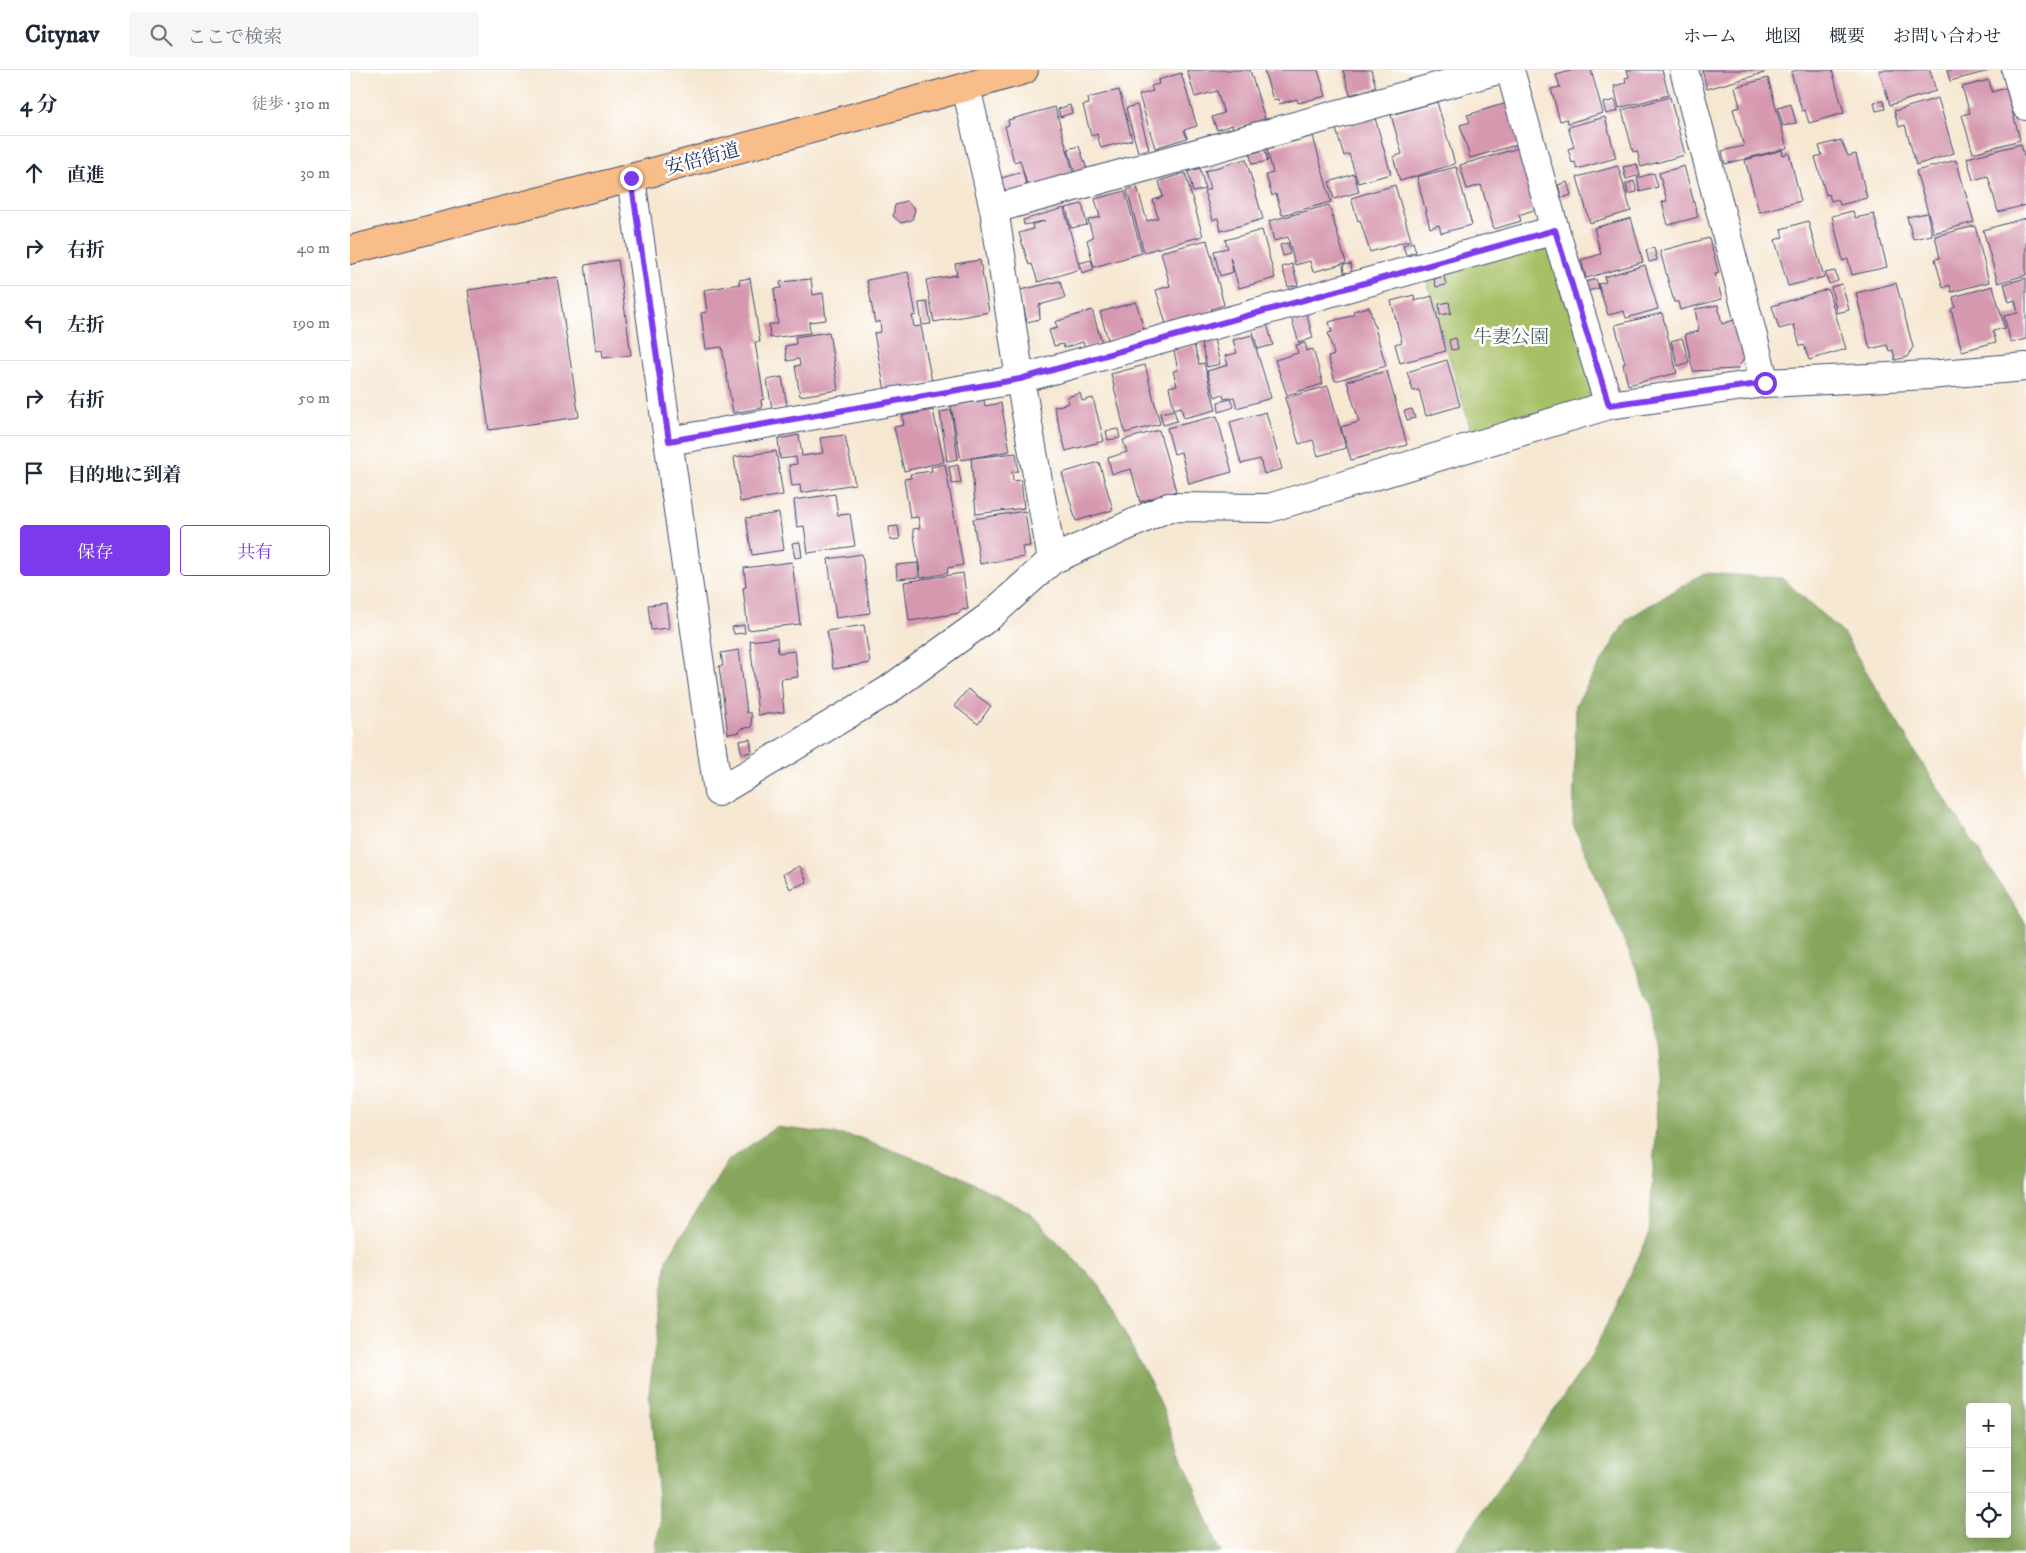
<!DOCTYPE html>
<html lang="ja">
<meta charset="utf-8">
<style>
:root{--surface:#fff;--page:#f6f6f7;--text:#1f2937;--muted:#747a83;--line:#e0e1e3;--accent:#7c3aed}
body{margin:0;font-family:"IM FELL DW Pica","Noto Serif JP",serif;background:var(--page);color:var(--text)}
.controls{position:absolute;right:15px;bottom:15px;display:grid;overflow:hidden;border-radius:5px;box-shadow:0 2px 12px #0003}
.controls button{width:45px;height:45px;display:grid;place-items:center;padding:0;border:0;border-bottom:1px solid var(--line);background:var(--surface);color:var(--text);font:25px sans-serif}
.stop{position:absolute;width:15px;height:15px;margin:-11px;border:4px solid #7c3aed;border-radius:50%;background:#fff}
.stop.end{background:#7c3aed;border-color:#fff;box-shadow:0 1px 5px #0008}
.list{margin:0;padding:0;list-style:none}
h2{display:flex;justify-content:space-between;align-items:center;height:65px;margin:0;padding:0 20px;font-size:21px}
h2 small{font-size:16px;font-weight:400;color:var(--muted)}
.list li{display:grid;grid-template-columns:32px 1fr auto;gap:15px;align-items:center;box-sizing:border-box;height:75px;padding:0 20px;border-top:1px solid var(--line)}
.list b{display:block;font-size:19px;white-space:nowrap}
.list em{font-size:16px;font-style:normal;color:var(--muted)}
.actions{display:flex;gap:10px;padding:15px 20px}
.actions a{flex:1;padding:11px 0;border:1px solid var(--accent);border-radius:5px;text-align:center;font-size:18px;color:var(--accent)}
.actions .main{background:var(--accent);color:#fff}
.icon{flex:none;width:28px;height:28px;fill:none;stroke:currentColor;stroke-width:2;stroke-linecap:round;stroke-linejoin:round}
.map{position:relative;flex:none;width:1676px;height:1483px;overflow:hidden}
header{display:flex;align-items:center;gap:30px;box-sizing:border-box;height:70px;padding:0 25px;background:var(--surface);border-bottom:1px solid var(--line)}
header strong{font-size:24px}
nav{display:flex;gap:28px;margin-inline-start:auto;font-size:18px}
.search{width:350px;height:45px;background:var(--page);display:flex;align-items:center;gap:12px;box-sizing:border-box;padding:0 18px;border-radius:5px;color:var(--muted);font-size:19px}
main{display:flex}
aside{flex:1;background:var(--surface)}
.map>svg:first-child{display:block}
.green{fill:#a7c066;stroke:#617862}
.forest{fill:#85a65b;stroke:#506a5c;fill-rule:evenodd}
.building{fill:#d598af}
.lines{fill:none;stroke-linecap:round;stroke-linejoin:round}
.street-casing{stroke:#3c4b6f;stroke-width:30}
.primary-casing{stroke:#3c4b6f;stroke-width:30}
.street{stroke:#fff;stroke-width:28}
.primary{stroke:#f8bd89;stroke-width:28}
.route{stroke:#7c3aed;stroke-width:6}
.labels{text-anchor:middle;stroke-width:5;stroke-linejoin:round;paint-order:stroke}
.street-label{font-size:19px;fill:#1b2f5e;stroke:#fff}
.park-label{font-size:19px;fill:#4c6261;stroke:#fff}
</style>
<header>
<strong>Citynav</strong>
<div class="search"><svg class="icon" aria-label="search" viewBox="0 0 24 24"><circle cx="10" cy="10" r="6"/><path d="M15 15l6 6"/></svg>ここで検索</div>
<nav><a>ホーム</a><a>地図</a><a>概要</a><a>お問い合わせ</a></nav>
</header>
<main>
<aside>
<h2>4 分<small>徒歩 · 310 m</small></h2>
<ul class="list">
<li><svg class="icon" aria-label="ahead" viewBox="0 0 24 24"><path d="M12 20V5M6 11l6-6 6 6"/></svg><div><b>直進</b></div><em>30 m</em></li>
<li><svg class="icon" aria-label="right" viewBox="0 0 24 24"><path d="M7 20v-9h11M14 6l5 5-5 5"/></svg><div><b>右折</b></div><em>40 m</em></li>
<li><svg class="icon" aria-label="left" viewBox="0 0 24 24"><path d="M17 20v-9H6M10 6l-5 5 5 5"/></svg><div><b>左折</b></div><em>190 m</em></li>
<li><svg class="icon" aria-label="right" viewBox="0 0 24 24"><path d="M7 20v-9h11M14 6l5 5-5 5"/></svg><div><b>右折</b></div><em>50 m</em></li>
<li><svg class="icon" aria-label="arrive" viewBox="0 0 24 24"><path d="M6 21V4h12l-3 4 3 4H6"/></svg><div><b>目的地に到着</b></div></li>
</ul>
<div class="actions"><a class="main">保存</a><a>共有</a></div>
</aside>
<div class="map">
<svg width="1676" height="1483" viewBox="0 0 1676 1483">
<rect width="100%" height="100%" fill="#fff"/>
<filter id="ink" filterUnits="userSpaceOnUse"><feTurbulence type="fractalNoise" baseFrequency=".02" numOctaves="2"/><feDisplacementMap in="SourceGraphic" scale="10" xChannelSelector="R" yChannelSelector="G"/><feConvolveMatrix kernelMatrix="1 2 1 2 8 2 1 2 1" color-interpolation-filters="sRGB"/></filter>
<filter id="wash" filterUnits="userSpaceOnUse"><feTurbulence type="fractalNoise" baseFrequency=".0096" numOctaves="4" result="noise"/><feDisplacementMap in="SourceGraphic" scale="20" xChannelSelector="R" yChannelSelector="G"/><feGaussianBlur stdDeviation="1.12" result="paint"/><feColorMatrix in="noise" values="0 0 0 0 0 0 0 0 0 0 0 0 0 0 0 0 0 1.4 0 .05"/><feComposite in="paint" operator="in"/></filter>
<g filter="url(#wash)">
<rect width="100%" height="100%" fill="#f6e7d1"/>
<!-- green -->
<path class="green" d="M 1201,168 L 1247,327 L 1122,364 L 1075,205 Z"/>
<!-- forest -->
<path class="forest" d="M 1354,503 L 1432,508 L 1493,563 L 1569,688 L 1676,854 L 1676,1483 L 1103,1483 L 1241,1287 L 1299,1165 L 1307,1037 L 1300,930 L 1223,754 L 1226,634 L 1277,549 ZM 1620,1337 L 1657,1337 L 1657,1464 L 1620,1464 Z
M 426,1057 L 508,1067 L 608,1105 L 679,1142 L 749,1215 L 807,1325 L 871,1483 L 305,1483 L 310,1452 L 299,1322 L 317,1189 L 378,1091 Z"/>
<g id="blocks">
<!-- building -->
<path class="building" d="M 837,0 L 900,0 L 915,49 L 883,59 L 882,55 L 867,60 L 862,47 L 874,43 L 867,21 L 845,27 Z
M 914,0 L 968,0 L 976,26 L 948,33 L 947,29 L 929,34 L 928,29 L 923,30 Z
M 993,0 L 1021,0 L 1026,17 L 1000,25 Z
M 1224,0 L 1241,0 L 1253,43 L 1218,53 L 1217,49 L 1210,51 L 1201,19 L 1210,17 L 1206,5 Z
M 1277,0 L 1312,0 L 1319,25 L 1269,38 L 1264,16 L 1276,13 L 1275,8 L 1279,7 Z
M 1352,0 L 1413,0 L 1414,3 L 1357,19 Z
M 1448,0 L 1482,0 L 1494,43 L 1459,53 L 1455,40 L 1452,41 L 1441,2 Z
M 1529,0 L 1580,0 L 1586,21 L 1540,35 Z
M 1597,0 L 1639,0 L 1639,1 L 1600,11 Z
M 831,3 L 847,56 L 834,60 L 837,68 L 805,78 L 789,25 L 803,21 L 801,16 L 809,14 L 808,10 Z
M 1418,8 L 1437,78 L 1375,94 L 1372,81 L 1394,76 L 1383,39 L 1390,37 L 1385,17 Z
M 1639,10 L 1642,22 L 1656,18 L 1670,70 L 1623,83 L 1612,45 L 1620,43 L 1612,17 Z
M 769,20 L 782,70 L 751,78 L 747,64 L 741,66 L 733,35 L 739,34 L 738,28 Z
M 1320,27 L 1335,85 L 1291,97 L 1287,81 L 1283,82 L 1272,40 Z
M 1588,28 L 1604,83 L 1566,95 L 1555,55 L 1549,57 L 1544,41 Z
M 1265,30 L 1268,41 L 1256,44 L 1253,33 Z
M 1533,31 L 1535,39 L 1526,41 L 1524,32 Z
M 1087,32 L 1105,94 L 1050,111 L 1043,87 L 1052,84 L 1041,45 Z
M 1157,33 L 1169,74 L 1120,88 L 1110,55 L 1120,52 L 1117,45 Z
M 1441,34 L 1446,53 L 1433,56 L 1428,38 Z
M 720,35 L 722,43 L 710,47 L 708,39 Z
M 787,35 L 799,79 L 788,82 L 776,38 Z
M 705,37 L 724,105 L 678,118 L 670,90 L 664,92 L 655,56 L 659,55 L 658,50 Z
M 1255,47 L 1266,88 L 1227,99 L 1225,92 L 1222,93 L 1218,79 L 1224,77 L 1218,57 Z
M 1025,48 L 1041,104 L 1008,113 L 999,84 L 994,86 L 986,59 Z
M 963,66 L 981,132 L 932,145 L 926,124 L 922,126 L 916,105 L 923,103 L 917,79 Z
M 1491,70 L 1498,86 L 1506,84 L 1517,128 L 1490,135 L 1488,129 L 1481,131 L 1479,124 L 1476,125 L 1465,87 L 1472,85 L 1469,76 Z
M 1671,74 L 1676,94 L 1676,135 L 1648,142 L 1638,106 L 1623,110 L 1617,88 Z
M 729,76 L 737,99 L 725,102 L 718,79 Z
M 1169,78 L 1186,139 L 1169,145 L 1171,151 L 1144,159 L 1131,115 L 1117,119 L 1110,95 Z
M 915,80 L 918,91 L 902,94 L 900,84 Z
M 1432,80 L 1433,85 L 1439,83 L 1451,131 L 1409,142 L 1395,90 Z
M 896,89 L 913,149 L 871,161 L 868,148 L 863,150 L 854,121 L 860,119 L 855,101 Z
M 1606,90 L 1624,152 L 1584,163 L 1566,101 Z
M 1287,94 L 1290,105 L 1276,109 L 1273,97 Z
M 1268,96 L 1281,141 L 1240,153 L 1227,107 Z
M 1334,96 L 1348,147 L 1318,155 L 1312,132 L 1317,131 L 1309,103 Z
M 1106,97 L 1122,155 L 1091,163 L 1089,155 L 1080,158 L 1067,107 Z
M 850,98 L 855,119 L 843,122 L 838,102 Z
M 673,102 L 677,118 L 661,123 L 651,116 L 651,108 Z
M 835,103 L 853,166 L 794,182 L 777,120 L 787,117 L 797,151 L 808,148 L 803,130 L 813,127 L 809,111 Z
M 1304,103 L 1308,117 L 1290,122 L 1287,108 Z
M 1004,104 L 1009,122 L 984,129 L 979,112 Z
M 1284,111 L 1287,122 L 1278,124 L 1276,114 Z
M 1217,112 L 1221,125 L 1212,128 L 1208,115 Z
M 1045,115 L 1061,170 L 1020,182 L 1010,150 L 1008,151 L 1001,128 Z
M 775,121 L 792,183 L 744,197 L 737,170 L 743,167 L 738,150 L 750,147 L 745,129 Z
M 556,131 L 565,139 L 562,150 L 551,153 L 543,146 L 545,135 Z
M 732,134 L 737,155 L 721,158 L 716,138 Z
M 979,135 L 996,193 L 963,202 L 960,191 L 945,195 L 938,167 L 924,171 L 919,151 Z
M 714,138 L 730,199 L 688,212 L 682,194 L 679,195 L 669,163 L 683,159 L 682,154 L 695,151 L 674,155 L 673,150 Z
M 1503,141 L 1505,148 L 1524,144 L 1537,197 L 1502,205 L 1498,189 L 1493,191 L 1482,146 Z
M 1577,143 L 1582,165 L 1563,169 L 1557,147 Z
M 1281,148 L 1293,192 L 1236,208 L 1231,190 L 1251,184 L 1244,158 Z
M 1676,148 L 1676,205 L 1648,213 L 1633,160 Z
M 1458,151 L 1474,207 L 1438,216 L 1425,170 L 1433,167 L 1431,159 Z
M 1625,156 L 1639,212 L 1601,222 L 1600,215 L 1593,218 L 1585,189 L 1590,188 L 1585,166 Z
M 912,160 L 925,208 L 889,218 L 880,187 L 883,202 L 870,206 L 864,181 L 878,178 L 875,170 Z
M 1359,168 L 1369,203 L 1365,204 L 1372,229 L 1330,240 L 1328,232 L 1324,232 L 1310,181 Z
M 857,170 L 874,235 L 861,239 L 862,242 L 816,254 L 806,220 L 820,216 L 811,182 Z
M 1063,172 L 1066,182 L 1056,185 L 1053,175 Z
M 938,173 L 940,184 L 933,186 L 930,175 Z
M 1304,178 L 1307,190 L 1299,192 L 1296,180 Z
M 268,190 L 281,285 L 253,288 L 252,280 L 246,281 L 235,195 Z
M 630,190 L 639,242 L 584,252 L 576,210 L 607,205 L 605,194 Z
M 741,190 L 744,199 L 732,203 L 730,193 Z
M 942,194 L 948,215 L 938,217 L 932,197 Z
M 1001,194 L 1002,202 L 994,203 L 993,195 Z
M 1295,195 L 1308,239 L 1276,248 L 1274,241 L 1258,245 L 1248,214 L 1256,212 L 1254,207 Z
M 1485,201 L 1488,211 L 1479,214 L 1475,203 Z
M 558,202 L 566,245 L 562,246 L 564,257 L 571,256 L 582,312 L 535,321 L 524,263 L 531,262 L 530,251 L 525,253 L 517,210 Z
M 1094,206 L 1096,215 L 1086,217 L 1084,209 Z
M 207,207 L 229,347 L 139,360 L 118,220 Z
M 400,208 L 410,272 L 405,272 L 414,329 L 411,330 L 412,338 L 383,343 L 372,277 L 356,279 L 351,243 L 357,242 L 354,220 L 390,214 L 389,210 Z
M 1676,208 L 1676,269 L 1661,273 L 1654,246 L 1668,243 L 1665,230 L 1659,232 L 1654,214 Z
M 461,209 L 463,225 L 473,223 L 476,250 L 459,252 L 460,263 L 420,268 L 419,254 L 428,254 L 424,219 L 431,218 L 430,212 Z
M 1246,209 L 1249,218 L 1238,221 L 1235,212 Z
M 710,211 L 715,228 L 689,235 L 690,249 L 677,252 L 670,220 Z
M 1546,213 L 1563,277 L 1557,287 L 1545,290 L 1543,280 L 1539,281 L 1537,275 L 1520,279 L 1506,223 Z
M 1492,214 L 1499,240 L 1487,243 L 1481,217 Z
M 1643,216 L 1655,258 L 1643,261 L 1646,272 L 1612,281 L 1601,239 L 1605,237 L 1603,227 Z
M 1478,219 L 1496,279 L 1459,290 L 1454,275 L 1450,276 L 1444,255 L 1429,259 L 1422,236 Z
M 1064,225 L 1065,231 L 1082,226 L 1096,281 L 1050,293 L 1045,274 L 1052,272 L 1041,231 Z
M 577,232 L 581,254 L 572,255 L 569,233 Z
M 786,232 L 794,260 L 758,270 L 750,242 Z
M 1099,232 L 1101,243 L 1090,245 L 1089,234 Z
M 1368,235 L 1372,254 L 1387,249 L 1397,285 L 1387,299 L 1343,301 L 1335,264 L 1349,261 L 1345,239 Z
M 1019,237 L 1036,296 L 985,311 L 978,287 L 984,285 L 978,263 L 982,262 L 979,252 L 1004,245 L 1003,241 Z
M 742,240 L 752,273 L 735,278 L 733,272 L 714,278 L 713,274 L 704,276 L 699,260 L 708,258 L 705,252 Z
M 956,242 L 963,268 L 949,273 L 941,247 Z
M 1312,243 L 1327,303 L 1278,315 L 1273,294 L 1275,293 L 1265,255 Z
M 917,254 L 923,275 L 908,279 L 902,258 Z
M 479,262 L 488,320 L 450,326 L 445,296 L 450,295 L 449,289 L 437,291 L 435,276 L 446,274 L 445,267 Z
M 902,265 L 921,328 L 887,338 L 884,327 L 874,329 L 873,324 L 865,327 L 857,301 L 878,295 L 875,286 L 887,283 L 883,270 Z
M 1106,268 L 1108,279 L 1101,280 L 1099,270 Z
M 1332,268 L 1339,292 L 1328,296 L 1321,271 Z
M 864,269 L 870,294 L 857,297 L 851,273 Z
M 955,273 L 957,281 L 963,279 L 973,314 L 937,325 L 925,290 L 948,283 L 946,275 Z
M 844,275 L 849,294 L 854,293 L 866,340 L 834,348 L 831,337 L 824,339 L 819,317 L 827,315 L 823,301 L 828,300 L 824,281 Z
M 1097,290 L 1110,336 L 1076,346 L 1069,320 L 1063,321 L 1057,302 Z
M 795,295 L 810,354 L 775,363 L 761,304 Z
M 1037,301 L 1057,375 L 1001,390 L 991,357 L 1009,352 L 997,311 Z
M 432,307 L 437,336 L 422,339 L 417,310 Z
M 978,316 L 996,378 L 968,386 L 963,370 L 949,374 L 935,328 Z
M 730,323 L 732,331 L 743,328 L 754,371 L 716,381 L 704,337 L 719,333 L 717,327 Z
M 881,329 L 884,337 L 869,342 L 868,332 Z
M 634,330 L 635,336 L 651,333 L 660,381 L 611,390 L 601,336 Z
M 1062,339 L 1065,348 L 1057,350 L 1054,341 Z
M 583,340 L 594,392 L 554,401 L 544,357 L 554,355 L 552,346 Z
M 601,340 L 608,389 L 597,391 L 590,342 Z
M 824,340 L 827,351 L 813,355 L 810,343 Z
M 916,342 L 932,399 L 914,404 L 910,389 L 891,394 L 880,352 Z
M 867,346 L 882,402 L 839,414 L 831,382 L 824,384 L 817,358 Z
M 768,359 L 770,368 L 758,370 L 756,361 Z
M 809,360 L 826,421 L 790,432 L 781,399 L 762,404 L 758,388 L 777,382 L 773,370 Z
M 449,365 L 452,386 L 473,383 L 470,368 L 495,365 L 505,414 L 451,423 L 450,415 L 442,416 L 439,395 L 447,394 L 446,387 L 430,389 L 428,369 Z
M 426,381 L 433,425 L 390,432 L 384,387 Z
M 666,383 L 668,401 L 662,402 L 663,411 L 671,410 L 674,438 L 626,444 L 621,388 Z
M 749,392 L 763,440 L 726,451 L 712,403 Z
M 595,394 L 613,495 L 597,498 L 598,503 L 571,508 L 563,459 L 570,458 L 568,447 L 560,448 L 554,409 L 561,408 L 560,404 L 582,401 L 581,397 Z
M 608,395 L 611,413 L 602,414 L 599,397 Z
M 485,424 L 488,445 L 500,444 L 505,476 L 458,483 L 454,456 L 447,457 L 444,430 Z
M 675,441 L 680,476 L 672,477 L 674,487 L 630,494 L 623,449 Z
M 429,443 L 434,480 L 402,485 L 396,448 Z
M 548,456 L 550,469 L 540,470 L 539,457 Z
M 450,472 L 452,487 L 445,488 L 442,473 Z
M 512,484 L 520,543 L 486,548 L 478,489 Z
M 442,492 L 450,554 L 398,560 L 393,518 L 396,517 L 394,498 Z
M 568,493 L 569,507 L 547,509 L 546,495 Z
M 613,503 L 618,539 L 610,540 L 610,543 L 559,551 L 554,512 Z
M 316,533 L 319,558 L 301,560 L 298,535 Z
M 394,555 L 395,563 L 384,564 L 382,557 Z
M 514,555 L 520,593 L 483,599 L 477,561 Z
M 427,568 L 428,583 L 445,581 L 448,607 L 431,609 L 434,642 L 408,645 L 400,571 Z
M 389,580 L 397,643 L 401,643 L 402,657 L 390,659 L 390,662 L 378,664 L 369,596 L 373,596 L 371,583 Z
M 618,619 L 641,636 L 628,654 L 604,636 Z
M 400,669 L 402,682 L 392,684 L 389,671 Z
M 450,796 L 457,812 L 440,819 L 433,804 Z"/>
</g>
</g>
<g filter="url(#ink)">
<use href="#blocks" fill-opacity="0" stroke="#3c4b6f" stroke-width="1"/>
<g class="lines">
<defs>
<path id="street" d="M 1160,0 L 1205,160 L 1259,335
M 1334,0 L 1415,313
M 1666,0 L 1676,36
M 616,17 L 644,139 L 670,309 L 702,490
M 281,108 L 368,722 L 537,621 L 640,546 L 702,490 L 819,437 L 919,438 L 1259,335 L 1415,313 L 1579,305 L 1676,297
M 644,139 L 1148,0
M 319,371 L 670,309 L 1205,160"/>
<path id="primary" d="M 0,180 L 281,108 L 616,17 L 674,0"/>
</defs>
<!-- street casing -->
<use href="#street" class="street-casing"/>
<!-- primary casing -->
<use href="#primary" class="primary-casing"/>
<!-- street -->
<use href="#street" class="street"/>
<!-- primary -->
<use href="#primary" class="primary"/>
</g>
</g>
<g class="lines" filter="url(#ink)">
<!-- route -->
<path class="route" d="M 281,108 L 319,371 L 670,309 L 1205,160 L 1259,335 L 1415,313"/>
</g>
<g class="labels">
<!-- street labels -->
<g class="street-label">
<text transform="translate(352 88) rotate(-15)" y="7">安倍街道</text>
</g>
<!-- park labels -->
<g class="park-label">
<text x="1161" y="273">牛妻公園</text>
</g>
</g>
</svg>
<div class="controls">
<button>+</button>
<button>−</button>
<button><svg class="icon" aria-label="locate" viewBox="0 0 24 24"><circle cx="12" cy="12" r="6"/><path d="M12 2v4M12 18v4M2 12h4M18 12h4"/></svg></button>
</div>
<div class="stop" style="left:1415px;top:313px"></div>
<div class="stop end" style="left:281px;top:108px"></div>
</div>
</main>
